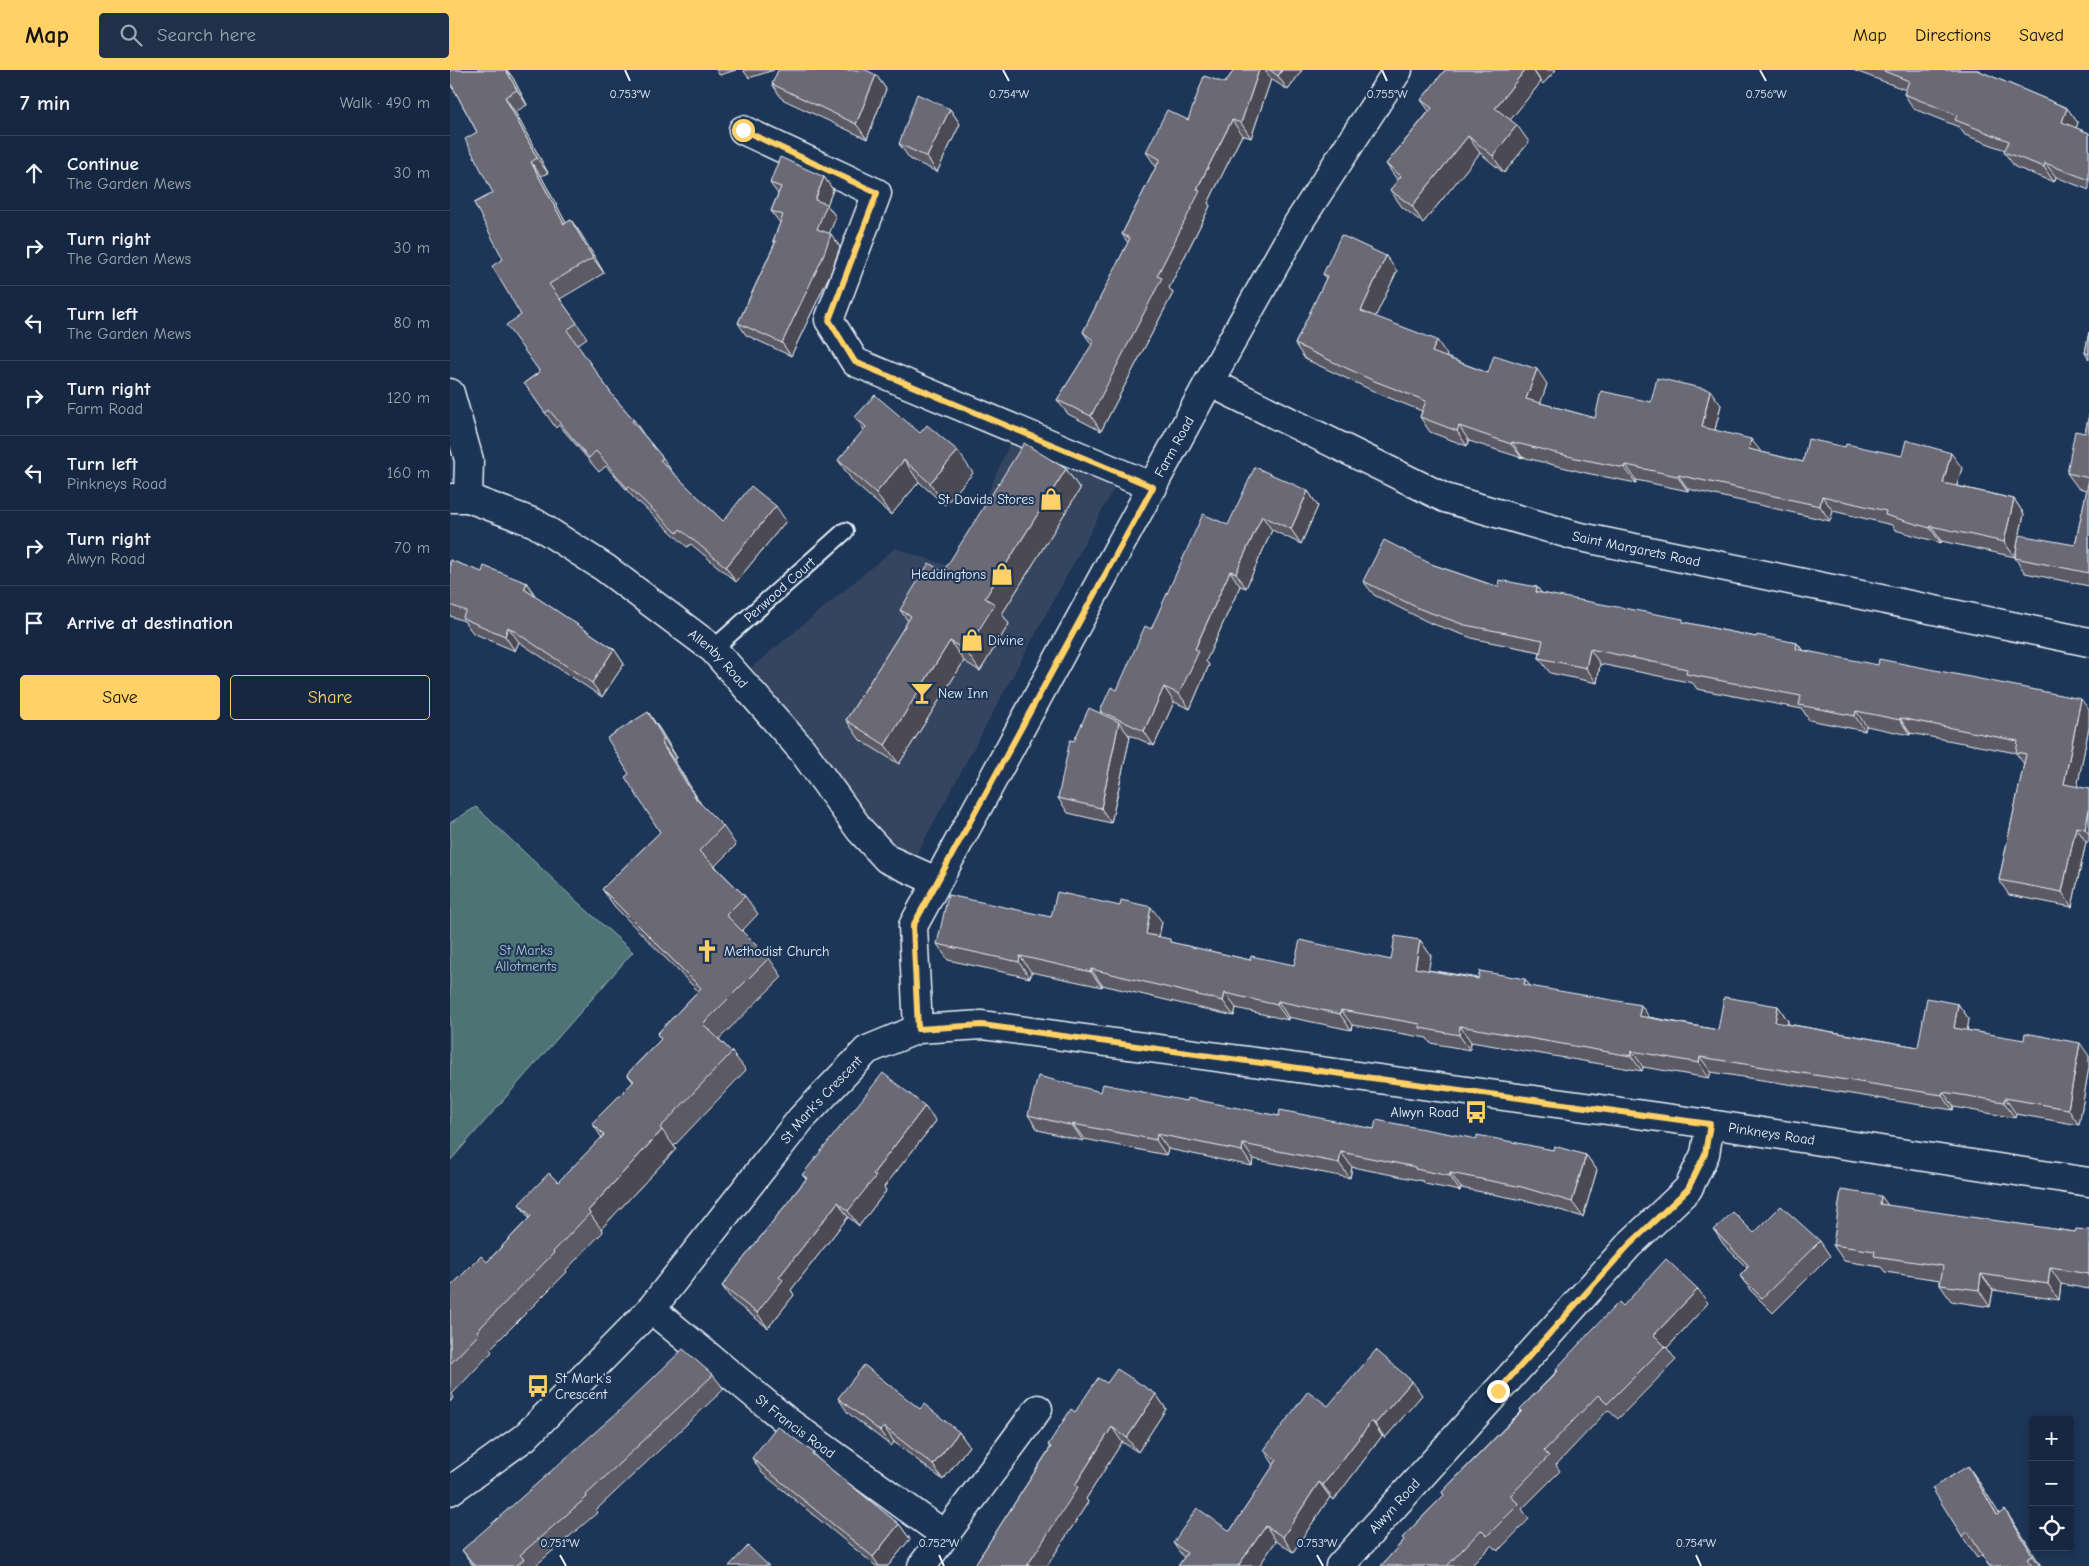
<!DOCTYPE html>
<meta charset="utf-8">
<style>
:root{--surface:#162841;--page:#1f3048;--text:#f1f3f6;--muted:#9ea6b1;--line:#35445a;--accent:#ffd166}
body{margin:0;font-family:"Comic Neue",sans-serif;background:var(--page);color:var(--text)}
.controls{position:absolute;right:15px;bottom:15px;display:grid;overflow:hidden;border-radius:5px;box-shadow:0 2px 8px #0003}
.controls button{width:45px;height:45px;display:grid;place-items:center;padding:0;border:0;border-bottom:1px solid var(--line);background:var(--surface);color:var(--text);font:25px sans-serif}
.stop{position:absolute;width:15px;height:15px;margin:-11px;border:4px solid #ffd166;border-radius:50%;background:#fff}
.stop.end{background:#ffd166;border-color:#fff;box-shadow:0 1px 5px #0008}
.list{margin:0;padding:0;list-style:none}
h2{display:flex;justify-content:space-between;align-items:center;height:65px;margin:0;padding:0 20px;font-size:21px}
h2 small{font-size:16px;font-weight:400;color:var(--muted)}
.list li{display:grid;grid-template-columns:32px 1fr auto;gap:15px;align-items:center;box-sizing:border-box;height:75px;padding:0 20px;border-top:1px solid var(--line)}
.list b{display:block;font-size:19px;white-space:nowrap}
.list p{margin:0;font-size:16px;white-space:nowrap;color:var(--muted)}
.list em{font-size:16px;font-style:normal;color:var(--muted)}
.actions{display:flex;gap:10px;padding:15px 20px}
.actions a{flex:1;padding:11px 0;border:1px solid var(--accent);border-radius:5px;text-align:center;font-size:18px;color:var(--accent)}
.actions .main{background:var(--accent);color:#111}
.icon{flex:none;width:28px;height:28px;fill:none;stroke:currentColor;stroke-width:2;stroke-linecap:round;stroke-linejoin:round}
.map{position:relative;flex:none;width:1639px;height:1496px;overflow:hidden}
header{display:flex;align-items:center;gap:30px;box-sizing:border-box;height:70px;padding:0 25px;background:var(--accent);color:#111}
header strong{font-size:24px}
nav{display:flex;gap:28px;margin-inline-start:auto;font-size:18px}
.search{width:350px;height:45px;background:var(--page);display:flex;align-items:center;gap:12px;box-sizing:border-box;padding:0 18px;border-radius:5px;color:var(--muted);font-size:19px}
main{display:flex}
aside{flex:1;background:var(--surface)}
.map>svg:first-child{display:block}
.built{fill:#344560}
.green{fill:#4e7375;stroke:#9bb2b6}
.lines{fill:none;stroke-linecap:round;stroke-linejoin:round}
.service-casing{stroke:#e8f1f8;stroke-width:20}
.minor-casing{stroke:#e8f1f8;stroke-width:31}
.tertiary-casing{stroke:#e8f1f8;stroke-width:31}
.service{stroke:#1d3557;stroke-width:16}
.minor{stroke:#1d3557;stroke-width:28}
.tertiary{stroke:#1d3557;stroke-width:28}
.wall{fill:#5c5a65;stroke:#e8f1f8}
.shaded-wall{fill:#4b4a52;stroke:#e8f1f8}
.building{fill:#6b6975;stroke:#e8f1f8}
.route{stroke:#ffd166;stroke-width:6}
.ticks{fill:none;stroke:#e8f1f8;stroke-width:2}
.labels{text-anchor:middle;stroke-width:4;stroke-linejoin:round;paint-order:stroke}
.street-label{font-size:14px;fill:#e8f1f8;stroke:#1d3557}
.poi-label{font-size:14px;fill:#e8f1f8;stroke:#1d3557;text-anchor:start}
.park-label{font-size:14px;fill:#b2c5ca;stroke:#1d3557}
.ticks-label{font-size:12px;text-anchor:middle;fill:#e8f1f8;stroke:#1d3557;stroke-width:4;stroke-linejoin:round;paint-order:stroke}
</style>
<header>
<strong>Map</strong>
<div class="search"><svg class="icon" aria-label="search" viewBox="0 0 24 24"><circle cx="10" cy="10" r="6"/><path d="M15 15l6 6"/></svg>Search here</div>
<nav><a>Map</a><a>Directions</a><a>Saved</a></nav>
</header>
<main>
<aside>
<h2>7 min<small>Walk · 490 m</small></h2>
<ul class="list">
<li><svg class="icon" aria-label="ahead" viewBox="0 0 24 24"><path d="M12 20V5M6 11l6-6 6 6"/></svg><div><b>Continue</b><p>The Garden Mews</p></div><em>30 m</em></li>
<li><svg class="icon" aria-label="right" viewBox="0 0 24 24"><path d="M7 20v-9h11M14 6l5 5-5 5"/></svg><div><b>Turn right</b><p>The Garden Mews</p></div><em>30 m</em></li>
<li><svg class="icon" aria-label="left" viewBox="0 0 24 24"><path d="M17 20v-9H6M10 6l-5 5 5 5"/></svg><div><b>Turn left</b><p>The Garden Mews</p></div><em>80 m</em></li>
<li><svg class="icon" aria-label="right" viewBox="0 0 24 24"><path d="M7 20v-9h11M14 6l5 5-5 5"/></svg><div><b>Turn right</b><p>Farm Road</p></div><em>120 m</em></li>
<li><svg class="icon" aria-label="left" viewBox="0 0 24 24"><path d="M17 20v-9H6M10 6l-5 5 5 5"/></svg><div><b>Turn left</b><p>Pinkneys Road</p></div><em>160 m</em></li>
<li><svg class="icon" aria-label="right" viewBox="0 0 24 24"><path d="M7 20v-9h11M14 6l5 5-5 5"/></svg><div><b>Turn right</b><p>Alwyn Road</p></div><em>70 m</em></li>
<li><svg class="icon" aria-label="arrive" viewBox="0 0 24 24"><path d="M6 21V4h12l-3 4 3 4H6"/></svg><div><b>Arrive at destination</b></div></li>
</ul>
<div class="actions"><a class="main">Save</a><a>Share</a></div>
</aside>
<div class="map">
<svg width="1639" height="1496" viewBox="0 0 1639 1496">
<rect width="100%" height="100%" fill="#1d3557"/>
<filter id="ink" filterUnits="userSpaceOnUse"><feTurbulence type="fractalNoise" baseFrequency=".02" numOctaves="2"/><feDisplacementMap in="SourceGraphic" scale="10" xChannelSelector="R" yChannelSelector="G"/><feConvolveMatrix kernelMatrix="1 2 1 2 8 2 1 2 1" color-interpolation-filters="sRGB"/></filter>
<g filter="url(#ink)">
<!-- built -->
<path class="built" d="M 561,370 L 668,411 L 464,789 L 438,773 L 401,732 L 301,598 L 445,478 L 505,498 Z"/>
<!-- green -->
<path class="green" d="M 26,737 L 123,828 L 183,882 L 0,1091 L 0,753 Z"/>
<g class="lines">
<defs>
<g id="service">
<path id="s1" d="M 263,579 L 395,461"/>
</g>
<g id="minor">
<path d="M 293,60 L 427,123 L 379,250 L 405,292 L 703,417"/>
<path id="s2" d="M 759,312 L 995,428 L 1126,466 L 1639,572"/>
<path d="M 0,323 L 19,390 L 18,428"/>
<path id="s3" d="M 0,428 L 18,428 L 85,453 L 155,498 L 263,579 L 352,680 L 410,760 L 437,789 L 486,811"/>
<path id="s4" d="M 468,959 L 463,856 L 759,312 L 847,155 L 948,0"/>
<path id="s5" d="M 201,1239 L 337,1351 L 495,1465 L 588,1339"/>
<path d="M 472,1496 L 495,1465"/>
<path id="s6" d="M 890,1496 L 1179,1175 L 1238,1119 L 1255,1084 L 1260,1054"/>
</g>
<g id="tertiary">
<path id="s7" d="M 0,1421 L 75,1367 L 201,1239 L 351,1049 L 417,980 L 468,959 L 532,955 L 1260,1054 L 1639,1112"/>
</g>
</defs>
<!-- service casing -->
<use href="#service" class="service-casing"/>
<!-- minor casing -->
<use href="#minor" class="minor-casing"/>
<!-- tertiary casing -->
<use href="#tertiary" class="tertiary-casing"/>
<!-- service -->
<use href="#service" class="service"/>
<!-- minor -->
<use href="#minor" class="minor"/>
<!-- tertiary -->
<use href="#tertiary" class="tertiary"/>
</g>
<!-- wall -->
<path class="wall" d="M 0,0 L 57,0 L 63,8 L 77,35 L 65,42 L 98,103 L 91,106 L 116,153 L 121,150 L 131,164 L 154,203 L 110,229 L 137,268 L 127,275 L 163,326 L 184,350 L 194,365 L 213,388 L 223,403 L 273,451 L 336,451 L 286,512 L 241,474 L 237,477 L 189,432 L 188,433 L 156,396 L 149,402 L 109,355 L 106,358 L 74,313 L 89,302 L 53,189 L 43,123 L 27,62 L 6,23 L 0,15 Z
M 266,0 L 286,0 L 270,5 Z
M 293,0 L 324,0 L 299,8 Z
M 784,0 L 852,0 L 838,20 L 821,9 L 801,68 L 792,65 L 758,133 L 760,136 L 719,218 L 723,223 L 651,361 L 618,344 L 607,330 L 642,275 L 633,262 L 678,173 L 672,164 L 706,97 L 696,82 L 738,50 L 775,13 Z
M 995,0 L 1106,0 L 1093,14 L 1091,12 L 1060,50 L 1079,72 L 1054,103 L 1030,83 L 973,153 L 952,137 L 940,120 L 948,111 L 936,94 L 979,41 L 971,30 Z
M 1403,0 L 1529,0 L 1529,1 L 1617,38 L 1628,53 L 1626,58 L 1639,63 L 1639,120 L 1606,107 L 1604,112 L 1565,97 L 1554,82 L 1555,80 L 1515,65 L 1509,57 L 1464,39 L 1454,24 L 1456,20 Z
M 426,5 L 436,19 L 417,69 L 332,29 L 322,14 Z
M 500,39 L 510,54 L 487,102 L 460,89 L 449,74 Z
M 374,107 L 383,120 L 377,135 L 386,147 L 379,163 L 390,177 L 381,202 L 341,286 L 296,265 L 288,253 L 325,173 L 323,171 L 330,153 L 321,141 L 328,124 L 320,113 Z
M 947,201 L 925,247 L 997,285 L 996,287 L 1038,303 L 1097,314 L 1090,333 L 1145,348 L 1201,332 L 1271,335 L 1265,360 L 1311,382 L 1353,392 L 1395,377 L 1452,386 L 1512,398 L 1507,416 L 1564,429 L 1574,444 L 1565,487 L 1491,471 L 1491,473 L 1445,460 L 1442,455 L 1383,441 L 1380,451 L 1238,419 L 1238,421 L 1186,410 L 1186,413 L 1136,403 L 1072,387 L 1072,388 L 1019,371 L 1017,376 L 980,362 L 970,347 L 972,341 L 932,325 L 855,289 L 845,274 L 876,209 L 873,204 Z
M 1639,262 L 1639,290 L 1635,283 Z
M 1639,345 L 1639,516 L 1575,503 L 1565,488 L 1625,475 L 1637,420 L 1628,418 L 1617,403 L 1635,363 Z
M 405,347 L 470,363 L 523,403 L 495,435 L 469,412 L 441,445 L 403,412 L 388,390 L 414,360 Z
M 616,399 L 630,419 L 552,544 L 559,554 L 530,601 L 514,591 L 449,694 L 410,670 L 396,650 L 458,551 L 450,540 L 493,502 Z
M 858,421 L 868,436 L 851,474 L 822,460 L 796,518 L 790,516 L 756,591 L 759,595 L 740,639 L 724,632 L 704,676 L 678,664 L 680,667 L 661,753 L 618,743 L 608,728 L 624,671 L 652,644 L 650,641 L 667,620 L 701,559 L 778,455 Z
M 0,490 L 87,528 L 164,579 L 174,594 L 152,627 L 69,572 L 65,581 L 23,563 L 14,551 L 0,546 Z
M 981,494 L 1048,517 L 1087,517 L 1091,523 L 1306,567 L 1347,573 L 1353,580 L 1639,657 L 1627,717 L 1639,719 L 1639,772 L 1636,772 L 1622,837 L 1559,825 L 1549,810 L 1574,694 L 1566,683 L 1460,663 L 1460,665 L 1416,656 L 1415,661 L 1359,650 L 1352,639 L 1247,619 L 1243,613 L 1150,594 L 1147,613 L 1100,603 L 1089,588 L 1090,582 L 1025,569 L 980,553 L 924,525 L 913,511 Z
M 198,642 L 211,661 L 227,688 L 224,690 L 251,734 L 273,756 L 286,775 L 265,796 L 295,826 L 308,844 L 292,861 L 319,888 L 332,907 L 269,969 L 282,982 L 296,1000 L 224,1076 L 226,1079 L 151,1159 L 153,1162 L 116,1200 L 117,1202 L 40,1279 L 42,1282 L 2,1324 L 4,1327 L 0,1332 L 0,1217 L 37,1192 L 79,1148 L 69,1134 L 108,1112 L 152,1068 L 142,1053 L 183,1012 L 177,1004 L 211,969 L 207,964 L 248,921 L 165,837 L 152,819 L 210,762 L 179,704 Z
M 601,847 L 712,852 L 709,867 L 723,873 L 800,890 L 844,895 L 941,890 L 970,870 L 981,886 L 978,900 L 1080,916 L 1199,947 L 1268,960 L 1328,936 L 1338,951 L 1338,954 L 1468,977 L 1508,934 L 1519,949 L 1517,960 L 1639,986 L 1639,997 L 1629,1055 L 1566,1044 L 1565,1048 L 1504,1037 L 1503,1040 L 1261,1002 L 1259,1008 L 1193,997 L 1192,1001 L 1021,972 L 1020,980 L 980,973 L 977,968 L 902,955 L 901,960 L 838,947 L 838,950 L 786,938 L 784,946 L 652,915 L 652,917 L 581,902 L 580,908 L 498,890 L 487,874 Z
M 651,1022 L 736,1031 L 829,1046 L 924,1059 L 1027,1069 L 1103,1080 L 1136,1085 L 1147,1100 L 1133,1147 L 1083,1132 L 1011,1118 L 1010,1121 L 975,1114 L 973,1111 L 902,1097 L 900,1108 L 803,1089 L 802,1096 L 718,1079 L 716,1085 L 634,1069 L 633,1071 L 588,1060 L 578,1045 Z
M 475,1036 L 486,1051 L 434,1117 L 436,1121 L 409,1156 L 398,1147 L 341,1220 L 344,1225 L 318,1258 L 282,1230 L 272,1216 L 356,1109 L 352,1105 Z
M 1431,1126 L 1438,1136 L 1625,1162 L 1639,1160 L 1639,1219 L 1611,1214 L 1609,1230 L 1543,1220 L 1540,1237 L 1501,1231 L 1490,1215 L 1490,1210 L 1435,1202 L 1431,1197 L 1394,1191 L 1383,1175 Z
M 1264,1160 L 1304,1163 L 1370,1171 L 1380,1186 L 1323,1243 L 1300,1220 L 1290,1206 L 1297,1198 L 1274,1175 Z
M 1258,1233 L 1217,1278 L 1226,1290 L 1168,1349 L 1158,1340 L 1106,1395 L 1110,1401 L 1072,1439 L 1079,1449 L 1048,1481 L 1042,1475 L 1021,1496 L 931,1496 L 954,1470 L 952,1468 L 994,1425 L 992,1422 L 1071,1341 L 1070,1339 L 1107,1301 L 1106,1299 L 1173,1236 Z
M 263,1305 L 274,1319 L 146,1440 L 148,1442 L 85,1496 L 23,1496 L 12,1480 Z
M 657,1313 L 706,1324 L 716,1339 L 688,1382 L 672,1372 L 636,1429 L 638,1432 L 597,1496 L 524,1496 L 600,1378 L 598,1375 Z
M 972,1325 L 935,1368 L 932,1366 L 884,1430 L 880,1427 L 843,1482 L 826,1471 L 809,1496 L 728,1496 L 734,1488 L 723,1473 L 780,1461 L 824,1395 L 814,1380 L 878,1336 Z
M 388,1328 L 470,1339 L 509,1362 L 519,1376 L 493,1410 L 444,1372 L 441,1376 L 398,1343 Z
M 363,1382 L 367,1388 L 449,1454 L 460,1469 L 438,1496 L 426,1496 L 312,1403 L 302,1388 Z
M 1518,1396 L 1533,1418 L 1549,1444 L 1570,1462 L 1591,1496 L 1539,1496 L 1532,1485 L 1527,1488 L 1512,1466 Z"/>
<!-- shaded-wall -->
<path class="shaded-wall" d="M 56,0 L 57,0 L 63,8 L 77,35 L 67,20 Z
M 809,0 L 815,0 L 821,9 L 801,68 L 791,53 Z
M 832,0 L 852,0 L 838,20 L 828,6 Z
M 1075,0 L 1083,0 L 1091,12 L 1057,54 L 1045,38 Z
M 1083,0 L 1106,0 L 1093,14 Z
M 426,5 L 436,19 L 417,69 L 406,54 Z
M 55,27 L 65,42 L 98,103 L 87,88 Z
M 1617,38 L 1628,53 L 1622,67 L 1612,52 Z
M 500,39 L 510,54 L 487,102 L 477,87 Z
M 782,50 L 792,65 L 758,133 L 760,136 L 719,218 L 723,223 L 651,361 L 641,346 L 707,206 L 747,119 Z
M 1067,55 L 1079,72 L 1054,103 L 1043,86 Z
M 1018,66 L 1030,83 L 973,153 L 962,136 Z
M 81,92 L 91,106 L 124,168 L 114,154 Z
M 1595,93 L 1606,107 L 1604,112 L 1594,97 Z
M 374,107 L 383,120 L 377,135 L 386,147 L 376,172 L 367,159 L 365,130 Z
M 121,150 L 131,164 L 154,203 L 143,188 Z
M 381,164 L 390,177 L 381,202 L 341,286 L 332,273 Z
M 936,186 L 947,201 L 921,256 L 911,241 Z
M 987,270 L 997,285 L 992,297 L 982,282 Z
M 1087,299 L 1097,314 L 1087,344 L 1076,329 Z
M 1260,320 L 1271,335 L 1262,372 L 1252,357 Z
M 1009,356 L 1019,371 L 1017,376 L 1007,361 Z
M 1301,369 L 1312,383 L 1299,379 Z
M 1062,372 L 1072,387 L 1072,388 L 1061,374 Z
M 508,381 L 523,403 L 495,435 L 480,413 Z
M 1501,383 L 1512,398 L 1503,428 L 1493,413 Z
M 454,390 L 469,412 L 441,445 L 426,423 Z
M 1176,395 L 1186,410 L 1186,413 L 1175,398 Z
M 616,399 L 630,419 L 552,544 L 559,554 L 530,601 L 516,581 L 535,528 Z
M 1228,405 L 1238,419 L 1238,421 L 1227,406 Z
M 858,421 L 868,436 L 851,474 L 841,459 Z
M 1372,426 L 1383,441 L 1380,451 L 1370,436 Z
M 1564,429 L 1574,444 L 1565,487 L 1554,472 Z
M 326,436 L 336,451 L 286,512 L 276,497 Z
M 812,446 L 822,460 L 796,518 L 786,503 Z
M 1481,456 L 1491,471 L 1491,473 L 1480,458 Z
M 780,501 L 790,516 L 756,591 L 759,595 L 740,639 L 729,624 L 745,579 Z
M 77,513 L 87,528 L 74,519 Z
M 1087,517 L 1098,532 L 1086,522 Z
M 58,557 L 69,572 L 65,581 L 55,566 Z
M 500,571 L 514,591 L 449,694 L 435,675 Z
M 1347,573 L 1358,588 L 1346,579 Z
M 164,579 L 174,594 L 152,627 L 142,613 Z
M 1140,579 L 1150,594 L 1147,613 L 1136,598 Z
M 714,617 L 724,632 L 704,676 L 694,661 Z
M 1631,629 L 1639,640 L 1639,657 L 1625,729 L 1614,714 Z
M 1406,641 L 1416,656 L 1415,661 L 1405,646 Z
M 198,642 L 211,661 L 227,688 L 214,669 Z
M 1450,648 L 1460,663 L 1460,665 L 1450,650 Z
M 669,652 L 680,667 L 661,753 L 651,738 Z
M 211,672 L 224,690 L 260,749 L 247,730 Z
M 1639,740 L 1639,764 L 1635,759 Z
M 1626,757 L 1636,772 L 1622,837 L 1612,822 Z
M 701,837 L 712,852 L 706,879 L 696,864 Z
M 970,870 L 981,886 L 976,914 L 965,898 Z
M 570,886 L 581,902 L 580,908 L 569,892 Z
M 641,899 L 652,915 L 652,917 L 641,902 Z
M 1075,909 L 1086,924 L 1074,915 Z
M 775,923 L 786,938 L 784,946 L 773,931 Z
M 828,931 L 838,947 L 838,950 L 827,935 Z
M 1508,934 L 1519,949 L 1515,974 L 1504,958 Z
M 1191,935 L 1201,950 L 1189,946 Z
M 1328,936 L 1338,951 L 1336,967 L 1325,952 Z
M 891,940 L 902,955 L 901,960 L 890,944 Z
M 1010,956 L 1021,972 L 1020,980 L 1009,965 Z
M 1630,973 L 1639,986 L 1639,997 L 1629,1055 L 1618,1039 Z
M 1182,981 L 1193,997 L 1192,1001 L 1181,986 Z
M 1250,987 L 1261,1002 L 1259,1008 L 1249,993 Z
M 1493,1022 L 1504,1037 L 1503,1040 L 1492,1025 Z
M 1555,1028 L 1566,1044 L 1565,1048 L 1554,1032 Z
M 475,1036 L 486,1051 L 434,1117 L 436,1121 L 409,1156 L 398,1141 L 423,1104 Z
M 623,1054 L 634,1069 L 633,1071 L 623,1056 Z
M 212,1060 L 226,1079 L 151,1159 L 138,1141 Z
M 707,1064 L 718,1079 L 716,1085 L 706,1070 Z
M 793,1074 L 803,1089 L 802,1096 L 792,1081 Z
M 891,1082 L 902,1097 L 900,1108 L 889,1093 Z
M 1136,1085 L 1147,1100 L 1133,1147 L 1122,1132 Z
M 1000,1103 L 1011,1118 L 1010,1121 L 1000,1106 Z
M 1431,1126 L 1443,1142 L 1430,1134 Z
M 388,1132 L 398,1147 L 341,1220 L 344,1225 L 318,1258 L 307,1243 L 329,1207 Z
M 1600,1198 L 1611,1214 L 1609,1230 L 1598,1214 Z
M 1531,1204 L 1543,1220 L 1540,1237 L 1529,1220 Z
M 1248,1219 L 1258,1233 L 1217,1278 L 1204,1265 Z
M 962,1311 L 972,1325 L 935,1368 L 925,1354 Z
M 706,1324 L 716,1339 L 688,1382 L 677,1368 Z
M 922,1351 L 932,1366 L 884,1430 L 873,1415 Z
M 434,1357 L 444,1372 L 441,1376 L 430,1361 Z
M 662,1357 L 672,1372 L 636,1429 L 638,1432 L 597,1496 L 577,1496 L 625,1415 Z
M 509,1362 L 519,1376 L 493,1410 L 483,1395 Z
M 1518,1396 L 1533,1418 L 1563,1466 L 1547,1445 Z
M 869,1412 L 880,1427 L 843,1482 L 833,1467 Z
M 1555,1440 L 1570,1462 L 1591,1496 L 1590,1496 L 1583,1486 Z
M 449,1454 L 460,1469 L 438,1496 L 429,1496 L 423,1487 Z
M 816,1456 L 826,1471 L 809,1496 L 788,1496 Z"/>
<!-- building -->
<path class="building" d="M 0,0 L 56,0 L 67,20 L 55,27 L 87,88 L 81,92 L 114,154 L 121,150 L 143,188 L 99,214 L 127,253 L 117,260 L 163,326 L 184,350 L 182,351 L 213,388 L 210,390 L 273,451 L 301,416 L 326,436 L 276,497 L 230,459 L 227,463 L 179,417 L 177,418 L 146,381 L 139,388 L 99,340 L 95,343 L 74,313 L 90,302 L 56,255 L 71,245 L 42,196 L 53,189 L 24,133 L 43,123 L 15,69 L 27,62 L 0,12 Z
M 328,0 L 416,0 L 426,5 L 406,54 L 322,14 Z
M 784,0 L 809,0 L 791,53 L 782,50 L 747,119 L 750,121 L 707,206 L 712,208 L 641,346 L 607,330 L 644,271 L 633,262 L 680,168 L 672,164 L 710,89 L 696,82 L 717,40 L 738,50 L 754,6 L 775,13 Z
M 820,0 L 832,0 L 828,6 Z
M 995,0 L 1075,0 L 1045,38 L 1067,55 L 1043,86 L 1018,66 L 962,136 L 940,120 L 951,106 L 936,94 L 982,38 L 971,30 Z
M 1431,0 L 1527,0 L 1617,38 L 1612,52 L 1639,63 L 1639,110 L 1595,93 L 1594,97 L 1554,82 L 1559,71 L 1505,50 L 1507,45 L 1454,24 L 1459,11 Z
M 467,24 L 500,39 L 477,87 L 449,74 Z
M 330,87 L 374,107 L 365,130 L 377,134 L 367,159 L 381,164 L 372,189 L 332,273 L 288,253 L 326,171 L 323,171 L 333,145 L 321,141 L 331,117 L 320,113 Z
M 891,165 L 936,186 L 911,241 L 987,270 L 982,282 L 1038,303 L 1044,285 L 1087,299 L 1076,329 L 1145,348 L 1151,321 L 1201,332 L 1207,308 L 1260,320 L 1252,357 L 1301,369 L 1299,379 L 1353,392 L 1358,369 L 1395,377 L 1396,374 L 1452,386 L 1456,370 L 1501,383 L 1493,413 L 1564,429 L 1554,472 L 1481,456 L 1480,458 L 1435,445 L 1436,441 L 1372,426 L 1370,436 L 1228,405 L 1227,406 L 1176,395 L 1175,398 L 1126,388 L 1062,372 L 1061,374 L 1009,356 L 1007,361 L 970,347 L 976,331 L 922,310 L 845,274 L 877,206 L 873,204 Z
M 1639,262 L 1639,284 L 1635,283 Z
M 425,325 L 470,363 L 477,355 L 508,381 L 480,413 L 454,390 L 426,423 L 388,390 L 416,357 L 405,347 Z
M 1639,345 L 1639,408 L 1617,403 L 1625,361 L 1635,363 Z
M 574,373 L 616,399 L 535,528 L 545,534 L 516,581 L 500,571 L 435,675 L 396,650 L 461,546 L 450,540 L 479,493 L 493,502 Z
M 805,397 L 858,421 L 841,459 L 812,446 L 786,503 L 780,501 L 745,579 L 749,581 L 729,624 L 714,617 L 694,661 L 650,641 L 661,617 L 667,620 L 695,556 L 701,559 L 753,444 L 778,455 Z
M 1639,409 L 1639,503 L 1565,488 L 1569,465 L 1625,475 Z
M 934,470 L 981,494 L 1048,517 L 1049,510 L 1087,517 L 1086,522 L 1233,549 L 1233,552 L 1306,567 L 1307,565 L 1347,573 L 1346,579 L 1428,595 L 1429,589 L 1631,629 L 1614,714 L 1639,719 L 1639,740 L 1635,759 L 1626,757 L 1612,822 L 1549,810 L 1576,684 L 1566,682 L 1568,671 L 1450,648 L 1450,650 L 1406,641 L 1405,646 L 1349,635 L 1351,626 L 1236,604 L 1237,599 L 1140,579 L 1136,598 L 1089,588 L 1093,570 L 1015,555 L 970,539 L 913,511 Z
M 0,490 L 32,502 L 34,496 L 77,513 L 74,519 L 164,579 L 142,613 L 58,557 L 55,566 L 12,548 L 16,541 L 0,535 Z
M 639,638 L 669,652 L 651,738 L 608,728 L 620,670 L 624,671 Z
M 198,642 L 214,669 L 211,672 L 247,730 L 273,756 L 249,781 L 295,826 L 276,845 L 319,888 L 253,954 L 282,982 L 210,1058 L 212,1060 L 138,1141 L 140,1143 L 103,1182 L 104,1183 L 27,1261 L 29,1264 L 0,1294 L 0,1217 L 31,1186 L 37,1192 L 81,1146 L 69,1134 L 99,1103 L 108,1112 L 154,1065 L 142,1053 L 184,1011 L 177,1004 L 211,969 L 207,964 L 251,918 L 152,819 L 210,762 L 175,707 L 179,704 L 157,668 Z
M 607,822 L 670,836 L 671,830 L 701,837 L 696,864 L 720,869 L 720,872 L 800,890 L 801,886 L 844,895 L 850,870 L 941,890 L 945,866 L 970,870 L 965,898 L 1028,909 L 1030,901 L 1075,909 L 1074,915 L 1191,935 L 1189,946 L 1268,960 L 1274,927 L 1328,936 L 1325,952 L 1468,977 L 1477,928 L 1508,934 L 1504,958 L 1574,970 L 1575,963 L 1630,973 L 1618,1039 L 1555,1028 L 1554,1032 L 1493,1022 L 1492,1025 L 1250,987 L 1249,993 L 1182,981 L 1181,986 L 1010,956 L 1009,965 L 970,958 L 970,954 L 891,940 L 890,944 L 828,931 L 827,935 L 775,923 L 773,931 L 641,899 L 641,902 L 570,886 L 569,892 L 487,874 L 498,825 L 601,847 Z
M 433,1003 L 475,1036 L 423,1104 L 426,1106 L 398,1141 L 388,1132 L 329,1207 L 333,1210 L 307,1243 L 272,1216 L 357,1108 L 352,1105 Z
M 588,1006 L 651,1022 L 653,1014 L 736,1031 L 737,1028 L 829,1046 L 830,1040 L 924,1059 L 926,1050 L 1027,1069 L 1027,1065 L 1103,1080 L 1104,1076 L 1136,1085 L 1122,1132 L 1072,1117 L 1000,1103 L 1000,1106 L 965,1099 L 965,1097 L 891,1082 L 889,1093 L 793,1074 L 792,1081 L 707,1064 L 706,1070 L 623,1054 L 623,1056 L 578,1045 Z
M 1391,1120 L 1431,1126 L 1430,1134 L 1625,1162 L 1626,1159 L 1639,1160 L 1639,1204 L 1600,1198 L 1598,1214 L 1531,1204 L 1529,1220 L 1490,1215 L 1493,1196 L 1424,1186 L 1425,1181 L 1383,1175 Z
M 1331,1136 L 1370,1171 L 1312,1228 L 1290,1206 L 1299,1196 L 1264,1160 L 1283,1142 L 1304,1163 Z
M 1216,1189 L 1248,1219 L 1204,1265 L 1215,1276 L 1157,1334 L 1148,1325 L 1094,1381 L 1099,1386 L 1060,1426 L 1069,1434 L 1037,1466 L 1031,1460 L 997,1496 L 931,1496 L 954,1470 L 952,1468 L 994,1425 L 992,1422 L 1072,1341 L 1070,1339 L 1108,1301 L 1106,1299 L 1140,1262 L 1169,1232 L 1173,1236 Z
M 233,1279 L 263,1305 L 136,1425 L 137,1427 L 70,1485 L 74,1489 L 66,1496 L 25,1496 L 12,1480 L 169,1341 Z
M 926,1280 L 962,1311 L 925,1354 L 922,1351 L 873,1415 L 869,1412 L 833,1467 L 816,1456 L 788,1496 L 728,1496 L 737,1483 L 723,1473 L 747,1438 L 780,1461 L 827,1390 L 814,1380 L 858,1321 L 878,1336 Z
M 414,1295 L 470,1339 L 474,1334 L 509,1362 L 483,1395 L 434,1357 L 430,1361 L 388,1328 Z
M 667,1299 L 706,1324 L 677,1368 L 662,1357 L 625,1415 L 628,1417 L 577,1496 L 524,1496 L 601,1377 L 598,1375 L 621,1339 L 625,1342 L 648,1308 L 657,1313 Z
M 327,1356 L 363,1382 L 362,1384 L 449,1454 L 423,1487 L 302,1388 Z
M 1518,1396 L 1547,1445 L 1555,1440 L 1583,1486 L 1577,1489 L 1582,1496 L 1539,1496 L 1518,1462 L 1512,1466 L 1482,1418 Z
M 298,1476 L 319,1496 L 279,1496 Z"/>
</g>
<g class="lines" filter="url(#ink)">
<!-- route -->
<path class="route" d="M 293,60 L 427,123 L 379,250 L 405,292 L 703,417 L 463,856 L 468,959 L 532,955 L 1260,1054 L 1255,1084 L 1238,1119 L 1179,1175 L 1048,1321"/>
</g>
<!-- ticks -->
<path class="ticks" d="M 175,0 L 180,11M 553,0 L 559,11M 932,0 L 937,11M 1310,0 L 1316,11M 110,1485 L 116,1496M 489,1485 L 494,1496M 867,1485 L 873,1496M 1246,1485 L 1251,1496"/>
<!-- icons -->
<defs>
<symbol id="shop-bare" viewBox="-9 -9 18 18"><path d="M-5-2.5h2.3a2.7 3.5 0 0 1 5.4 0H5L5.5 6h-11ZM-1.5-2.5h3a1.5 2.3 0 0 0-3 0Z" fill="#ffd166" stroke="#1d3557" stroke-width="2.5" paint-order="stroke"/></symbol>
<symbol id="bar-bare" viewBox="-9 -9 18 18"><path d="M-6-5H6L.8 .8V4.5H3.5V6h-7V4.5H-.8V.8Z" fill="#ffd166" stroke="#1d3557" stroke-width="2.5" paint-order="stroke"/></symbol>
<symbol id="church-bare" viewBox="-9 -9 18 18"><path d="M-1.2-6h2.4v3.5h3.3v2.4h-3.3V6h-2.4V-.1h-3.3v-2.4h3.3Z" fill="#ffd166" stroke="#1d3557" stroke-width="2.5" paint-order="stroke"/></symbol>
<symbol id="bus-bare" viewBox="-9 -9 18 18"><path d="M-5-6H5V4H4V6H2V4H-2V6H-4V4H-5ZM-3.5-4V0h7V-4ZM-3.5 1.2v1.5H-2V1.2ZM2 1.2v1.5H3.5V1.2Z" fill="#ffd166" stroke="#1d3557" stroke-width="2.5" paint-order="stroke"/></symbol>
</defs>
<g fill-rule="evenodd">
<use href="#shop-bare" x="585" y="413" width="32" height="32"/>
<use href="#shop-bare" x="536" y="488" width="32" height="32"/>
<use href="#shop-bare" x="506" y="554" width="32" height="32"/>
<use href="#bar-bare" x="456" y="607" width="32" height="32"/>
<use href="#church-bare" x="241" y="865" width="32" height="32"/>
<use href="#bus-bare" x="1010" y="1026" width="32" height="32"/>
<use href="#bus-bare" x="72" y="1300" width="32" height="32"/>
</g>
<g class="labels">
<!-- street labels -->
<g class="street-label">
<text dy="5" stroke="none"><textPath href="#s4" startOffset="649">Farm Road</textPath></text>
<text dy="5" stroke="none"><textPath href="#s2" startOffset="461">Saint Margarets Road</textPath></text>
<text dy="5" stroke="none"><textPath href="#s1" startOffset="89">Penwood Court</textPath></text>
<text dy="5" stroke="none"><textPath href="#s3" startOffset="318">Allenby Road</textPath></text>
<text dy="5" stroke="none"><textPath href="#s7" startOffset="542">St Mark's Crescent</textPath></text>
<text dy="5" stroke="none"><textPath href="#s7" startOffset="1526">Pinkneys Road</textPath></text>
<text dy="5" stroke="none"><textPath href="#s5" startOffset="186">St Francis Road</textPath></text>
<text dy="5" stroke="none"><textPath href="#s6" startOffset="81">Alwyn Road</textPath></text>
</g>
<!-- poi labels -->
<g class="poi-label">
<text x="584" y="434" text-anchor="end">St Davids Stores</text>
<text x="536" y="509" text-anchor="end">Heddingtons</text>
<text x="538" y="575">Divine</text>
<text x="488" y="628">New Inn</text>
<text x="274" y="886">Methodist Church</text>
<text x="1009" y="1047" text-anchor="end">Alwyn Road</text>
<text x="105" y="1313">St Mark's<tspan x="105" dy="16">Crescent</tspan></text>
</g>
<!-- park labels -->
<g class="park-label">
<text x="76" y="885">St Marks<tspan x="76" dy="16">Allotments</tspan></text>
</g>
</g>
<g class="ticks-label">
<text x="180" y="28">0.753°W</text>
<text x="559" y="28">0.754°W</text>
<text x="937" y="28">0.755°W</text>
<text x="1316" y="28">0.756°W</text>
<text x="110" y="1477">0.751°W</text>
<text x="489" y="1477">0.752°W</text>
<text x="867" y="1477">0.753°W</text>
<text x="1246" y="1477">0.754°W</text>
</g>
</svg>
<div class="controls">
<button>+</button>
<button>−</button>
<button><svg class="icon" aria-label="locate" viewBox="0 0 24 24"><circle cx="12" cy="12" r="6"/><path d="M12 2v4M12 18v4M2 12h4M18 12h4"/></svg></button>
</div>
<div class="stop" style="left:293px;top:60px"></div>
<div class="stop end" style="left:1048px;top:1321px"></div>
</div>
</main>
